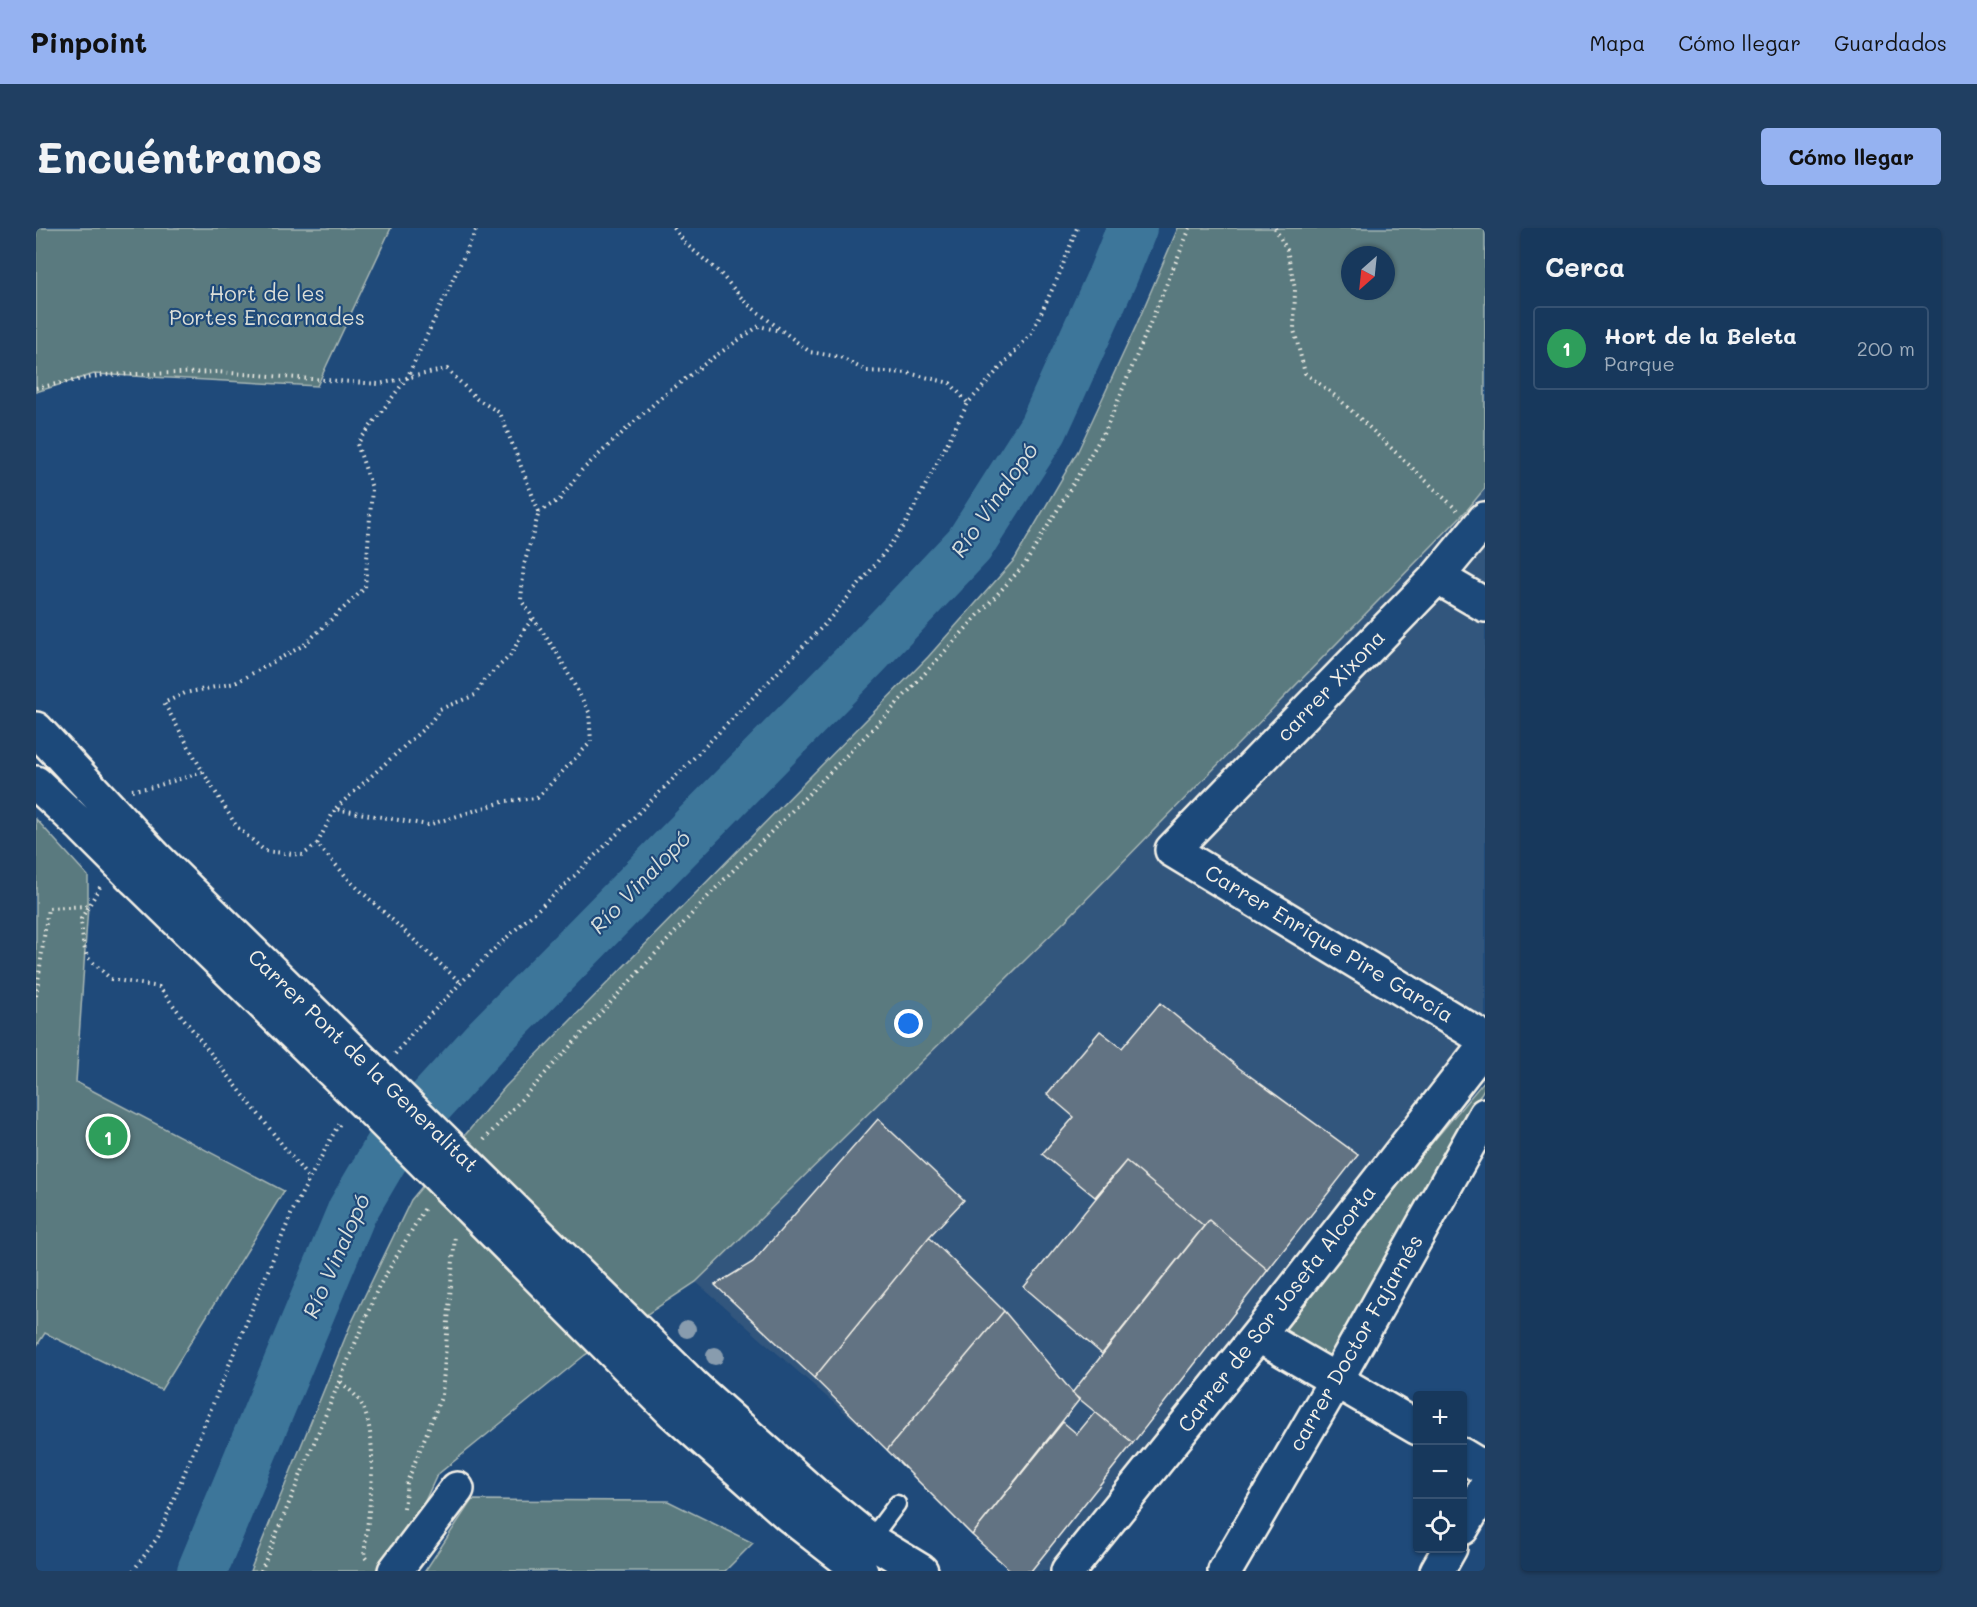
<!DOCTYPE html>
<html lang="es">
<meta charset="utf-8">
<style>
:root{--surface:#17385c;--page:#203f62;--text:#f1f3f6;--muted:#9eacbb;--line:#365272;--accent:#95b2f1}
body{margin:0;font-family:Mali,sans-serif;background:var(--page);color:var(--text)}
.controls{position:absolute;right:18px;bottom:18px;display:grid;overflow:hidden;border-radius:6px;box-shadow:0 2px 4px #0004}
.controls button{width:54px;height:54px;display:grid;place-items:center;padding:0;border:0;border-bottom:2px solid var(--line);background:var(--surface);color:var(--text);font:30px sans-serif}
.compass{position:absolute;left:1305px;top:18px;width:54px;height:54px;border-radius:50%;background:var(--surface);box-shadow:0 2px 4px #0004;rotate:207deg}
.you{position:absolute;left:873px;top:796px;width:21px;height:21px;margin:-15px;border:4px solid #fff;border-radius:50%;background:#1a73e8;box-shadow:0 0 0 9px #1a73e833}
.badge{display:grid;place-items:center;width:39px;height:39px;border-radius:50%;background:var(--accent);color:#fff;font-size:20px;font-weight:700}
.pin{position:absolute;translate:-50% -50%;border:3px solid #fff;box-shadow:0 2px 6px #0006}
.list{margin:0;padding:0;list-style:none}
h2{display:flex;justify-content:space-between;align-items:center;height:78px;margin:0;padding:0 24px;font-size:26px}
h2 small{font-size:20px;font-weight:400;color:var(--muted)}
.list li{display:grid;grid-template-columns:39px 1fr auto;gap:18px;align-items:center;box-sizing:border-box;height:84px;margin:0 12px 12px;padding:0 12px;border:2px solid var(--line);border-radius:6px}
.list b{display:block;font-size:22px;white-space:nowrap}
.list p{margin:0;font-size:20px;white-space:nowrap;color:var(--muted)}
.list em{font-size:20px;font-style:normal;color:var(--muted)}
.icon{flex:none;width:33px;height:33px;fill:none;stroke:currentColor;stroke-width:2;stroke-linecap:round;stroke-linejoin:round}
.map{position:relative;flex:none;width:1449px;height:1343px;overflow:hidden;border-radius:6px}
header{display:flex;align-items:center;gap:36px;box-sizing:border-box;height:84px;padding:0 30px;background:var(--accent);color:#111}
header strong{font-size:28px}
nav{display:flex;gap:33px;margin-inline-start:auto;font-size:21px}
.intro{display:flex;align-items:center;justify-content:space-between;box-sizing:border-box;height:144px;padding:0 36px}
h1{margin:0;font-size:42px}
.button{padding:15px 27px;border-radius:6px;background:var(--accent);color:#111;font-size:21px;font-weight:700}
main{display:flex;gap:36px;padding:0 36px}
aside{flex:1;background:var(--surface);border-radius:6px;box-shadow:0 2px 4px #0004}
.map>svg:first-child{display:block}
.built{fill:#33567d}
.green{fill:#5a7a7f;stroke:#a7b6b4;stroke-width:1.5;fill-rule:evenodd}
.lines{fill:none;stroke-linecap:round;stroke-linejoin:round}
.river{stroke:#3e769a;stroke-width:50}
.building{fill:#627383;stroke:#f4f1e8;stroke-width:1.5}
.service-casing{stroke:#f4f1e8;stroke-width:21}
.minor-casing{stroke:#f4f1e8;stroke-width:38}
.secondary-casing{stroke:#f4f1e8;stroke-width:38}
.path{stroke:#f4f1e8;stroke-width:4;stroke-dasharray:1.5 4.5;stroke-linecap:butt}
.service{stroke:#1f4a7a;stroke-width:16}
.minor{stroke:#1f4a7a;stroke-width:33}
.secondary{stroke:#1f4a7a;stroke-width:33}
.secondary-bridge-casing{stroke:#f4f1e8;stroke-width:38;stroke-linecap:butt}
.secondary-bridge{stroke:#1f4a7a;stroke-width:33}
.tree{fill:#889cae}
.labels{text-anchor:middle;stroke-width:4.5;stroke-linejoin:round;paint-order:stroke}
.park-label{font-size:21px;fill:#dddfd8;stroke:#1f4a7a}
.street-label{font-size:21px;fill:#f4f1e8;stroke:#1f4a7a}
.water-label{font-size:22px;font-style:italic;fill:#d9dfdc;stroke:#1f4a7a}
</style>
<header>
<strong>Pinpoint</strong>
<nav><a>Mapa</a><a>Cómo llegar</a><a>Guardados</a></nav>
</header>
<div class="intro"><h1>Encuéntranos</h1><a class="button">Cómo llegar</a></div>
<main>
<div class="map">
<svg width="1449" height="1343" viewBox="0 0 1449 1343">
<rect width="100%" height="100%" fill="#1f4a7a"/>
<filter id="ink" filterUnits="userSpaceOnUse"><feTurbulence type="fractalNoise" baseFrequency=".0167" numOctaves="2"/><feDisplacementMap in="SourceGraphic" scale="12" xChannelSelector="R" yChannelSelector="G"/><feConvolveMatrix kernelMatrix="1 2 1 2 8 2 1 2 1" color-interpolation-filters="sRGB"/></filter>
<g filter="url(#ink)">
<!-- built -->
<path class="built" d="M 1449,260 L 1449,803 L 1015,1343 L 989,1343 L 660,1054 L 1031,691 L 1431,282 Z"/>
<!-- green -->
<path class="green" d="M 0,0 L 355,0 L 281,158 L 58,146 L 0,164 Z
M 1142,0 L 1449,0 L 1449,260 L 1431,282 L 1031,691 L 660,1054 L 549,1127 L 401,1247 L 370,1314 L 346,1343 L 214,1343 L 314,1098 L 375,972 L 469,859 L 892,429 L 979,331 L 1042,223 L 1100,98 ZM 1314,27 L 1350,27 L 1350,63 L 1314,63 Z
M 0,591 L 52,648 L 52,678 L 40,854 L 248,963 L 125,1162 L 9,1105 L 0,1119 Z
M 1449,852 L 1449,859 L 1292,1130 L 1240,1100 Z
M 436,1272 L 632,1273 L 717,1315 L 689,1343 L 389,1343 Z"/>
<g class="lines">
<!-- river -->
<path class="river" d="M 166,1343 L 316,983 L 353,920 L 449,814 L 830,426 L 933,317 L 1007,201 L 1077,47 L 1096,0"/>
</g>
<!-- building -->
<path class="building" d="M 1124,775 L 1203,840 L 1322,927 L 1232,1042 L 1173,992 L 1168,998 L 1090,933 L 1059,969 L 1006,926 L 1038,889 L 1011,866 L 1064,803 L 1086,820 Z
M 842,891 L 928,972 L 893,1009 L 778,1150 L 679,1057 L 717,1034 Z
M 1090,933 L 1168,998 L 1066,1126 L 988,1059 Z
M 1173,992 L 1232,1042 L 1097,1215 L 1036,1165 Z
M 893,1009 L 968,1083 L 851,1222 L 778,1150 Z
M 968,1083 L 1043,1172 L 936,1307 L 851,1222 Z
M 1059,1184 L 1097,1215 L 995,1343 L 975,1343 L 936,1307 L 1027,1194 L 1041,1206 Z"/>
<g class="lines">
<defs>
<path id="service" d="M 834,1312 L 861,1276"/>
<path id="minor" d="M 1449,291 L 1401,349 L 1136,622 L 1449,811
M 1401,349 L 1449,377
M 1222,1107 L 1382,1200
M 1426,1227 L 1449,1241
M 1426,1300 L 1449,1261
M 359,1343 L 421,1261
M 1032,1343 L 1222,1107 L 1449,817
M 1189,1343 L 1300,1152 L 1449,887
M 1401,1343 L 1414,1320"/>
<path id="secondary" d="M 0,501 L 117,627
M 0,555 L 47,599 L 99,651
M 659,1160 L 780,1268 L 834,1312 L 885,1343
M 637,1184 L 753,1287 L 825,1343"/>
</defs>
<!-- service casing -->
<use href="#service" class="service-casing"/>
<!-- minor casing -->
<use href="#minor" class="minor-casing"/>
<!-- secondary casing -->
<use href="#secondary" class="secondary-casing"/>
<!-- path -->
<path class="path" d="M 638,0 L 649,15 L 684,45 L 710,75 L 774,124 L 804,129 L 830,143 L 872,145 L 914,155 L 932,175
M 1239,0 L 1251,22 L 1259,61 L 1258,102 L 1269,145 L 1302,170 L 1421,282
M 0,160 L 67,147 L 181,144 L 343,156 L 411,141 L 441,171 L 464,185 L 503,284 L 488,337 L 485,372 L 521,425 L 553,484 L 555,514 L 501,570 L 470,573 L 392,597 L 299,581 L 281,616 L 316,655 L 425,755
M 503,284 L 524,271 L 546,242 L 622,172 L 675,131 L 723,98 L 744,103
M 167,544 L 201,599 L 229,623 L 267,627 L 281,616
M 96,562 L 117,559 L 167,544 L 128,475 L 149,465 L 199,455 L 268,417 L 329,360 L 336,260 L 321,216 L 371,150 L 441,0
M 300,580 L 394,495 L 404,481 L 439,467 L 448,452 L 475,427 L 488,402 L 497,390
M 64,659 L 45,691 L 47,714 L 51,729 L 75,751 L 123,759 L 273,951
M 0,768 L 12,680 L 52,678
M 359,826 L 378,803 L 456,723 L 530,656 L 643,545 L 789,396 L 832,346 L 869,297 L 932,175 L 995,106 L 1023,47 L 1041,0
M 448,912 L 677,663 L 857,480 L 989,336 L 1070,201 L 1154,0
M 305,1154 C 311,1160 322,1168 326,1177 C 345,1216 332,1285 328,1328 L 332,1333
M 368,1280 L 371,1254 L 406,1167 L 419,1007
M 97,1343 L 122,1309 L 257,982 L 300,901 L 306,893
M 225,1343 L 342,1060 L 390,978"/>
<!-- service -->
<use href="#service" class="service"/>
<!-- minor -->
<use href="#minor" class="minor"/>
<!-- secondary -->
<use href="#secondary" class="secondary"/>
<defs>
<path id="secondary-bridge" d="M 117,627 L 659,1160
M 99,651 L 331,877 L 637,1184"/>
</defs>
<!-- secondary-bridge casing -->
<use href="#secondary-bridge" class="secondary-bridge-casing"/>
<!-- secondary-bridge -->
<use href="#secondary-bridge" class="secondary-bridge"/>
</g>
<!-- trees -->
<g class="tree">
<circle cx="651" cy="1101" r="9"/>
<circle cx="679" cy="1128" r="9"/>
</g>
</g>
<g class="labels">
<!-- park labels -->
<g class="park-label">
<text x="231" y="73">Hort de les<tspan x="231" dy="24">Portes Encarnades</tspan></text>
</g>
<!-- street labels -->
<g class="street-label">
<text transform="translate(1295 458) rotate(-46)" y="7">carrer Xixona</text>
<text transform="translate(1293 716) rotate(31)" y="7">Carrer Enrique Pire García</text>
<text transform="translate(327 833) rotate(44)" y="7">Carrer Pont de la Generalitat</text>
<text transform="translate(1241 1081) rotate(-52)" y="7">Carrer de Sor Josefa Alcorta</text>
<text transform="translate(1320 1115) rotate(-60)" y="7">carrer Doctor Fajarnés</text>
</g>
<!-- water labels -->
<g class="water-label">
<text transform="translate(958 272) rotate(-55)" y="8">Río Vinalopó</text>
<text transform="translate(604 654) rotate(-46)" y="8">Río Vinalopó</text>
<text transform="translate(300 1028) rotate(-66)" y="8">Río Vinalopó</text>
</g>
</g>
</svg>
<div class="controls">
<button>+</button>
<button>−</button>
<button><svg class="icon" aria-label="locate" viewBox="0 0 24 24"><circle cx="12" cy="12" r="6"/><path d="M12 2v4M12 18v4M2 12h4M18 12h4"/></svg></button>
</div>
<svg class="compass" viewBox="-18 -18 36 36"><path d="M0-13l5 13h-10z" fill="#e53935"/><path d="M0 13l5-13h-10z" fill="#9eacbb"/></svg>
<div class="you"></div>
<div class="pin badge" style="left:72px;top:908px;background:#2e9e5b">1</div>
</div>
<aside>
<h2>Cerca<small></small></h2>
<ul class="list">
<li><span class="badge" style="background:#2e9e5b">1</span><div><b>Hort de la Beleta</b><p>Parque</p></div><em>200 m</em></li>
</ul>
</aside>
</main>
